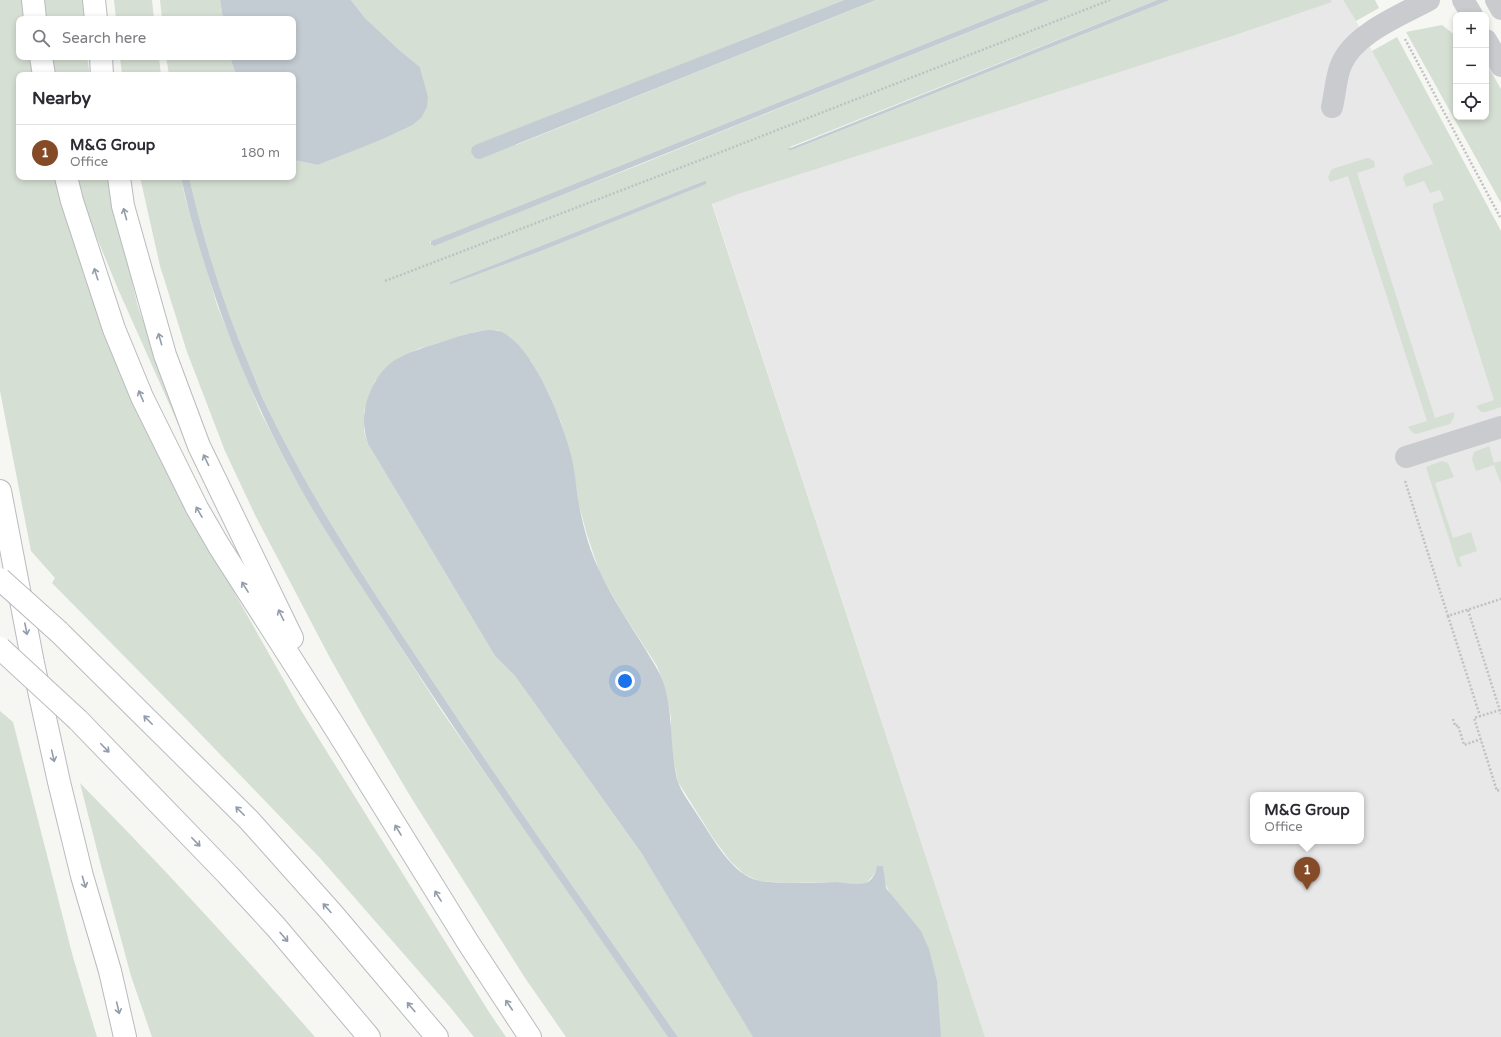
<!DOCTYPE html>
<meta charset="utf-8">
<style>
:root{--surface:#fff;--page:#f2f2f3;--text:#2b2b33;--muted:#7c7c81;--line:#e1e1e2;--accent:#854a26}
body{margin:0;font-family:"Varela Round",sans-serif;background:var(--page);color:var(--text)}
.controls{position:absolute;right:12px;top:12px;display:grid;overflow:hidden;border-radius:8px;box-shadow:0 2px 6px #0003}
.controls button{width:36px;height:36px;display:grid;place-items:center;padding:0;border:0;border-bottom:1px solid var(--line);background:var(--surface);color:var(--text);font:20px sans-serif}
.you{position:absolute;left:625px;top:681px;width:14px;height:14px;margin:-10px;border:3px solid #fff;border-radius:50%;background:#1a73e8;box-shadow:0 0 0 6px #1a73e833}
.badge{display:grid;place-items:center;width:26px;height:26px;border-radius:50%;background:var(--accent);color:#fff;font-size:13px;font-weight:700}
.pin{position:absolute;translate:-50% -33px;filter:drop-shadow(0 1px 2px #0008)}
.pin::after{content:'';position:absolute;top:21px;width:14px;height:12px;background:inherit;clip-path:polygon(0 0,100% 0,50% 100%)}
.popup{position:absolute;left:1250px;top:792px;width:114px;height:52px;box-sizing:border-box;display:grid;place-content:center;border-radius:8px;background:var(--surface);filter:drop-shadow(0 1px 3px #0005);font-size:13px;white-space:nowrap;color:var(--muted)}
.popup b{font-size:15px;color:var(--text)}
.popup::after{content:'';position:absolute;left:50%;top:100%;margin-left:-8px;border:8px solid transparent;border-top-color:var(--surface)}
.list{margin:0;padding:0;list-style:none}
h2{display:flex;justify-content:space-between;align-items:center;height:52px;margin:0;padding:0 16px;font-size:17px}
h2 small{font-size:13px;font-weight:400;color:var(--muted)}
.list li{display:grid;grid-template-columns:26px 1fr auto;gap:12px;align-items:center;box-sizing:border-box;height:56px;padding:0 16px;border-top:1px solid var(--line)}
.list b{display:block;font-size:15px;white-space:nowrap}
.list p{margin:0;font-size:13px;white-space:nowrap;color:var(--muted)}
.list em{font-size:13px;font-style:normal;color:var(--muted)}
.icon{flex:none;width:22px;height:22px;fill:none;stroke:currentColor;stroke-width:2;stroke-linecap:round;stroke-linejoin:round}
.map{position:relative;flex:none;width:1501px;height:1037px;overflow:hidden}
.search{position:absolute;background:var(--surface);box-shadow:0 2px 6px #0003;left:16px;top:16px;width:280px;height:44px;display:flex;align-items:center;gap:10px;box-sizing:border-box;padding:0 14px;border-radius:8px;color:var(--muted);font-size:15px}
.panel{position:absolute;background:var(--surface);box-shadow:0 2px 6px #0003;left:16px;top:72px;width:280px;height:108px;border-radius:8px}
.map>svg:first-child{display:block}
.built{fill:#e7e8e7;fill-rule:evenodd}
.green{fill:#d6dfd4;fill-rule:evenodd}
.water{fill:#c4ccd3}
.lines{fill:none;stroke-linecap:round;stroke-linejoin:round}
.highway-casing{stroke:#b8bbbf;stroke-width:24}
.path{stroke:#bfc1c4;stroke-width:2.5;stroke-dasharray:2 2;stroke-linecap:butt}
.minor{stroke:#c9cbcf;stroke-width:22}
.highway{stroke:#fff;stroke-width:22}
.highway-bridge-casing{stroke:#b8bbbf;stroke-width:24;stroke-linecap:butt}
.highway-bridge{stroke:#fff;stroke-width:22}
.oneway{stroke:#929cab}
</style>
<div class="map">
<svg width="1501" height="1037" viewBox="0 0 1501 1037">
<rect width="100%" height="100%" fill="#f6f7f3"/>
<!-- built -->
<path class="built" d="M 1325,0 L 1343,0 L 1356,21 L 1501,290 L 1501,1037 L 985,1037 L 706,184 ZM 1253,795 L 1361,795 L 1361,841 L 1253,841 Z"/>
<!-- green -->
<path class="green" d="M 0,0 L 24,0 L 27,19 L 19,19 L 19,57 L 32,57 L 35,75 L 19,75 L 19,177 L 56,177 L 84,276 L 134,404 L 166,471 L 299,707 L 489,1012 L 506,1037 L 474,1037 L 450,1007 L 320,858 L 187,720 L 52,583 L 55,578 L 31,551 L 0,391 Z
M 42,0 L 83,0 L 84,19 L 44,19 Z
M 114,0 L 152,0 L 154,19 L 116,19 Z
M 160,0 L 220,0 L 223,19 L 162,19 Z
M 351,0 L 844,0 L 472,147 L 516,145 L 876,0 L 1035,0 L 431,241 L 430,242 L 432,246 L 639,165 L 866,73 L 1050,0 L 1157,0 L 790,147 L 792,150 L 1170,0 L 1331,0 L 1332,2 L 1229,37 L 738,194 L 712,204 L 985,1037 L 938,1037 L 891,895 L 884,882 L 883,866 L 876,870 L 873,876 L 866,883 L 859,885 L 838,882 L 790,883 L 759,881 L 744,874 L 730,861 L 713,838 L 678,782 L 673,757 L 671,733 L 671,718 L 665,687 L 657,666 L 622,612 L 600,573 L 587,535 L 579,505 L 571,454 L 561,422 L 547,390 L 531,361 L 498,330 L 474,332 L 418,349 L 395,361 L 375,381 L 364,411 L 364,431 L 368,444 L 495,656 L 515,676 L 642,854 L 757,1037 L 678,1037 C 594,916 509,797 428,674 C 371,588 313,502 268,409 C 261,396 256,381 250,367 C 224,306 204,242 189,177 L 293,177 L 293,160 L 318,165 L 381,140 L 411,126 L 428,96 L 420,67 L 400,52 L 365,18 ZM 704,181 L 706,181 L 536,253 L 449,285 L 450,282 Z
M 1343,0 L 1375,0 L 1379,8 L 1356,21 Z
M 1442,25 L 1456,36 L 1456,117 L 1486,117 L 1486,63 L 1501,89 L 1501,203 L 1406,32 Z
M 1397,37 L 1501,231 L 1501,407 L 1486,412 L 1481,412 L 1476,406 L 1494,400 L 1433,208 L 1433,204 L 1444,200 L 1440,190 L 1430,193 L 1424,181 L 1406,187 L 1403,178 L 1405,174 L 1433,164 L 1372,51 Z
M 50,57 L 87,57 L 90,75 L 53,75 Z
M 120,57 L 159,57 L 161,75 L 122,75 Z
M 166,57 L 230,57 L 236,75 L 169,75 Z
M 1367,158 L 1369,158 L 1374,161 L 1375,167 L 1357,173 L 1435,418 L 1454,412 L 1454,417 L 1450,424 L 1416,434 L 1413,433 L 1408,427 L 1427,421 L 1348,176 L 1330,182 L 1328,177 L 1332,169 Z
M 76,177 L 107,177 L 138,307 L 191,453 L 118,289 L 83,204 Z
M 140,177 L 181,177 L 185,197 L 217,305 L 260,411 L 292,473 L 330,537 L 441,710 L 669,1037 L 566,1037 L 525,978 L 412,799 L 368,725 L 330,658 L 255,515 L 225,451 L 187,352 L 160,266 Z
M 1489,446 L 1494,463 L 1501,461 L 1501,484 L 1494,465 L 1476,471 L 1472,459 L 1474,452 Z
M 1442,461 L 1448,463 L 1454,477 L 1435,483 L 1453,538 L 1471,532 L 1477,551 L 1459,557 L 1462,566 L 1458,567 L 1426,467 Z
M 0,711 L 13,722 L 73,957 L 97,1037 L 0,1037 Z
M 80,783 C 161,865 239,950 315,1037 L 152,1037 L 131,976 L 99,858 Z"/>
<!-- water -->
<path class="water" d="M 220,0 L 351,0 L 365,18 L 400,51 L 420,67 L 428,96 L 427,107 L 421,118 L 411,126 L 381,140 L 318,165 L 293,160 L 293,75 L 236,75 L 230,57 L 293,57 L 293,19 L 223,19 Z
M 844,0 L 876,0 L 480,159 L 475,158 L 471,152 L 472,147 L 475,145 Z
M 1035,0 L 1050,0 C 844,81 639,165 434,246 L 431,245 L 431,241 Z
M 1157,0 L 1170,0 L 792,150 L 789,150 L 788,149 Z
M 181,177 L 189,177 C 204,242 224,306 250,367 C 256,381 261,396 268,409 C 313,502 371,588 428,674 C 509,797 594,916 678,1037 L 668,1037 C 576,902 480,770 391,632 C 357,579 321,527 291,471 C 253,400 223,327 200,249 C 193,225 186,202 181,177 Z
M 704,181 L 706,181 L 706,184 L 536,253 L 449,285 L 450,282 Z
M 488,330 C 491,330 496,330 499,331 C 532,342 563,422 571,454 C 575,471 576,487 579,504 C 583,527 590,552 601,574 C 613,599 629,623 644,647 C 652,661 660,671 665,687 C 673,717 670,748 677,779 C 681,793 693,807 700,819 C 715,841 732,875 760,881 C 775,883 791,883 807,883 C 817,883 827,882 837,882 C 855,883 872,891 877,866 L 883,866 L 886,888 L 921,931 L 929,949 L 937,981 L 941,1037 L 753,1037 L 642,854 L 515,676 L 495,656 L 368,444 C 366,437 364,430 364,423 C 363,401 376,372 395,360 C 409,352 425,347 441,342 C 456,337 471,332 488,330 Z"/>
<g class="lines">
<defs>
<path id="highway" d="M 33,0 L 35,19
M 94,0 L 96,19
M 41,57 L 44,75
M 101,57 L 102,75
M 66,177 L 72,201 L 114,329 L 142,397 L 197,508 L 219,546 L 334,726 L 469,944 L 530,1037
M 119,177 L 123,206 L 165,355 L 199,446 L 292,638
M 0,491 L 33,663 L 59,782 L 82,876 L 110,971 L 125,1037
M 59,632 L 249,820 L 332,913 L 437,1037
M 78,720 L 228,875 L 276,927 L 369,1037"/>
</defs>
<!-- highway casing -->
<use href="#highway" class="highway-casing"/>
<!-- path -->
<path class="path" d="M 1405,39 L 1501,219
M 385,281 L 703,159 L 1110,0
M 1405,481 L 1448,616 L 1501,599
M 1468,610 L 1501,714
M 1448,616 L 1480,716
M 1500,710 L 1474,718 L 1497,791 L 1501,789
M 1453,719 L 1455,726 L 1458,725 L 1464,745 L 1481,739"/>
<!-- minor -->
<path class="minor" d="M 1463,0 L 1472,15
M 1496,0 L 1501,9
M 1486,40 L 1501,66
M 1332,107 C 1335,95 1336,76 1341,65 C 1353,34 1401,15 1429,0
M 1406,457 L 1501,427"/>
<!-- highway -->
<use href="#highway" class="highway"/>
<defs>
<path id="highway-bridge" d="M 0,579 L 59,632
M 0,648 L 78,720"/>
</defs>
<!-- highway-bridge casing -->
<use href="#highway-bridge" class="highway-bridge-casing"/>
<!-- highway-bridge -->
<use href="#highway-bridge" class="highway-bridge"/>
</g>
<!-- one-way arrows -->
<defs><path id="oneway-shaft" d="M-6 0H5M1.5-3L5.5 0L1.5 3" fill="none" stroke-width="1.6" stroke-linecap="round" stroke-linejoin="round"/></defs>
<g class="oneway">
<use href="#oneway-shaft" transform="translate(125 214) rotate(-105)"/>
<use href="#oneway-shaft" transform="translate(96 274) rotate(-108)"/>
<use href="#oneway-shaft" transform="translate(160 339) rotate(-106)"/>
<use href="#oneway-shaft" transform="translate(141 396) rotate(-113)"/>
<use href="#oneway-shaft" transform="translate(206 460) rotate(-116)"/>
<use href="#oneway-shaft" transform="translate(199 512) rotate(-120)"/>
<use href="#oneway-shaft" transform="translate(245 587) rotate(-122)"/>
<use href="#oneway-shaft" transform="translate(281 615) rotate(-116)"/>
<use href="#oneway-shaft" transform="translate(26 629) rotate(79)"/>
<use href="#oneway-shaft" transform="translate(148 720) rotate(-135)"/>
<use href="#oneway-shaft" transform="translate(105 748) rotate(46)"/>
<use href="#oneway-shaft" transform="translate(53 756) rotate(77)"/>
<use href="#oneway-shaft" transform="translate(240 811) rotate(-135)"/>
<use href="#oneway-shaft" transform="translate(398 830) rotate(-121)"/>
<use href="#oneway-shaft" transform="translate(196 842) rotate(46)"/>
<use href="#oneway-shaft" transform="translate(84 882) rotate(74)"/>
<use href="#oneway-shaft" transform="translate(438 896) rotate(-122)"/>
<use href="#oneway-shaft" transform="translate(327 908) rotate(-132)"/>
<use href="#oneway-shaft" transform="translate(284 937) rotate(49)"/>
<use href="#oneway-shaft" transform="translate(509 1005) rotate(-124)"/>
<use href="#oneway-shaft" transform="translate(411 1007) rotate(-130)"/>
<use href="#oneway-shaft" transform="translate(118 1008) rotate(77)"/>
</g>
</svg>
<div class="controls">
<button>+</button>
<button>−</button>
<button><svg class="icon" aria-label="locate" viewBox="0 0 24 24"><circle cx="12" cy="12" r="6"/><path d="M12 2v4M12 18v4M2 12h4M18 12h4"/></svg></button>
</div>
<div class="you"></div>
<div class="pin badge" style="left:1307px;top:890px">1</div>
<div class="popup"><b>M&amp;G Group</b>Office</div>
<div class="search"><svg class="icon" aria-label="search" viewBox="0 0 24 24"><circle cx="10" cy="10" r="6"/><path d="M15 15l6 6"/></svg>Search here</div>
<section class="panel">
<h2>Nearby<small></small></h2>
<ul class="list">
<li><span class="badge">1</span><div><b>M&amp;G Group</b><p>Office</p></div><em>180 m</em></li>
</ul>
</section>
</div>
